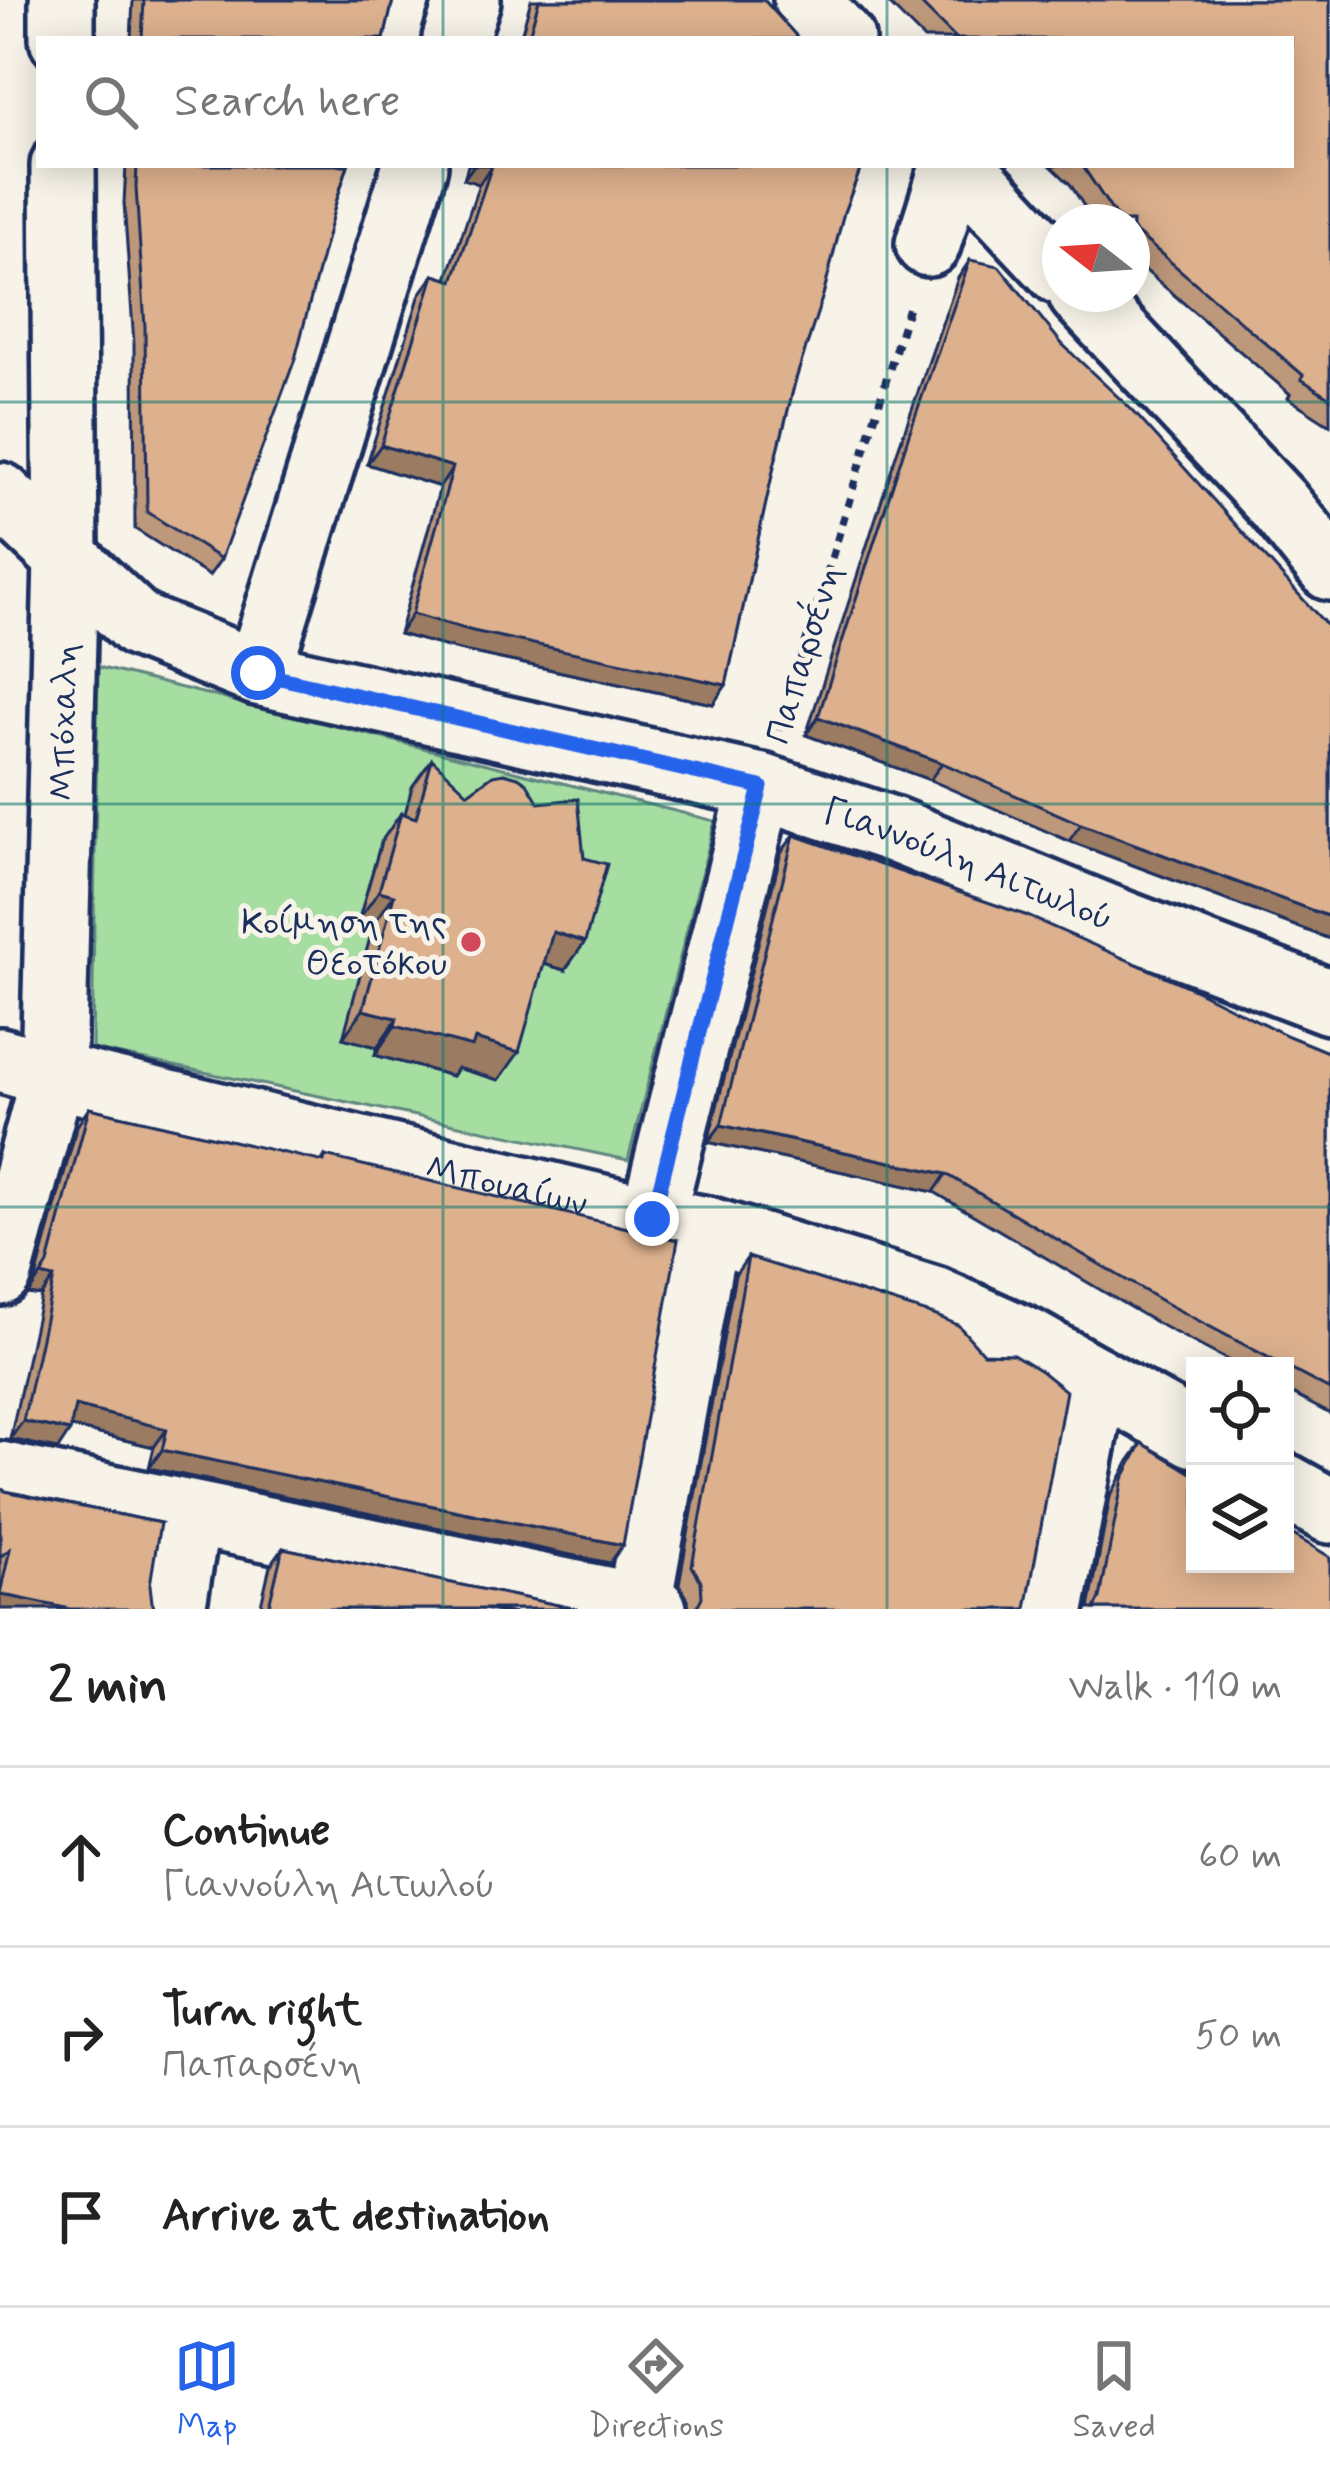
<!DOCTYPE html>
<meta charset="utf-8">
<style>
:root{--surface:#fff;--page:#f2f2f2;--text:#222;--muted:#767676;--line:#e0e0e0;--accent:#2563eb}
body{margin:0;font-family:Mynerve,sans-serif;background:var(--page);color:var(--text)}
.controls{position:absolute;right:36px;bottom:36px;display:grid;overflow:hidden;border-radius:0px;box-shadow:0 6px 30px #0003}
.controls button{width:108px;height:108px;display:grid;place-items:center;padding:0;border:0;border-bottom:3px solid var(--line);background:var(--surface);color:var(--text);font:60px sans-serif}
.compass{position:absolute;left:1042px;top:204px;width:108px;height:108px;border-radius:50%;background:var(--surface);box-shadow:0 6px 30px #0003;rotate:287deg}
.stop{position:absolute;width:36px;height:36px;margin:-27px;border:9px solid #2563eb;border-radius:50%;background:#fff}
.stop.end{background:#2563eb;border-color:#fff;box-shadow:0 3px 12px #0008}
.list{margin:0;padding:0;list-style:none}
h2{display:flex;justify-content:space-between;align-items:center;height:156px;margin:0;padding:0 48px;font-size:51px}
h2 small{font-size:39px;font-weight:400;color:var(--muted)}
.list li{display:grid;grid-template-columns:78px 1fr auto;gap:36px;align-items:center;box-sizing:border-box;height:180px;padding:0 48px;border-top:3px solid var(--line)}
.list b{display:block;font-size:45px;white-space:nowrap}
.list p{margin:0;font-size:39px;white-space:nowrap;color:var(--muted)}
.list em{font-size:39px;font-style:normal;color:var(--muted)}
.icon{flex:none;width:66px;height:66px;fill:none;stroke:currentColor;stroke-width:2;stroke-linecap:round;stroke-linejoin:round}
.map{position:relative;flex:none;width:1330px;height:1609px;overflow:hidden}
.search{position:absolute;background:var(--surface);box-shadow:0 6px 30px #0003;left:36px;right:36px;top:36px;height:132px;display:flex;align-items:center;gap:30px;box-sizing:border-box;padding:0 42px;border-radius:0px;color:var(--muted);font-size:45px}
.sheet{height:696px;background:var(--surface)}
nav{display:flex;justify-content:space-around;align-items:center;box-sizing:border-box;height:168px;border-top:3px solid var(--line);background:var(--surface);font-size:33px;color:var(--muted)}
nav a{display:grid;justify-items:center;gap:6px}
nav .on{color:var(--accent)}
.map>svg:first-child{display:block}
.green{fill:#a6dea2;stroke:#608680;stroke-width:3;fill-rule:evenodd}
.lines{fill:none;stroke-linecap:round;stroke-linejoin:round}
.street-casing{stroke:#1b2f5e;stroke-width:72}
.path{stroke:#1b2f5e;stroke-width:8;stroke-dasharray:9 9;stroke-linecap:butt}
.street{stroke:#f7f3e8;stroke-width:63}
.wall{fill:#be987a;stroke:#1b2f5e;stroke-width:3}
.shaded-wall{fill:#9b7c63;stroke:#1b2f5e;stroke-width:3}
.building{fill:#ddb18e;stroke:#1b2f5e;stroke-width:3}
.route{stroke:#2563eb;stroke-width:15}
.grid{fill:none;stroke:#0f766e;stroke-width:3;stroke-opacity:0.55}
.poi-dot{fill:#d1495b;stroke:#f7f3e8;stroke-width:4.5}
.labels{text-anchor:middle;stroke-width:10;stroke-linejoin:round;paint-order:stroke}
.street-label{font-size:36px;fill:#1b2f5e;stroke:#f7f3e8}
.poi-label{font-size:36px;fill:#1b2f5e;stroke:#f7f3e8;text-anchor:end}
</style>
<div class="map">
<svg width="1330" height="1609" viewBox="0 0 1330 1609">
<rect width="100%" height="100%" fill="#f7f3e8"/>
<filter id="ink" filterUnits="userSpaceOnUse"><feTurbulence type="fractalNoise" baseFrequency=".00833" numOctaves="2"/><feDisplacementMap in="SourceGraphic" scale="24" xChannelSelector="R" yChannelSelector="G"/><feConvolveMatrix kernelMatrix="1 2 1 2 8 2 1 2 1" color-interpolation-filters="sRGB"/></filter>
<g filter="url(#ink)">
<!-- green -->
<path class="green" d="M 98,667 L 715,821 L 628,1160 L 92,1049 ZM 381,842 L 396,846 L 451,1076 L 375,1055 L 377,1047 L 344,1038 L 374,923 L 359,919 Z"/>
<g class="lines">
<defs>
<g id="street">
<path d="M 62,0 L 62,39"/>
<path d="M 806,0 L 842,39"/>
<path d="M 455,39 L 468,0"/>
<path d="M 960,165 L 1060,272"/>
<path d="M 928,244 L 953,165"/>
<path d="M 1081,294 L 1278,504 L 1330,568"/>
<path id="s1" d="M 0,495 L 138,625 L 258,673 L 761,786 L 894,830 L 1125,924 L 1330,1002"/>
<path d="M 258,673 L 415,165"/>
<path id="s2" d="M 0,1060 L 53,1075 L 652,1219 L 707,1229 L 934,1299 L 1026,1340 L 1195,1435"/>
<path d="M 652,1219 L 761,786"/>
<path id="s3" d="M 0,1273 L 53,1075 L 66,559 L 63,165"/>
<path d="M 0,1474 L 654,1609"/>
<path d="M 1285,1486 L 1330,1511"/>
<path d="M 173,1609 L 189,1515"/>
<path d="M 638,1609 L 707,1229"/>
<path d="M 1052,1609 L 1096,1379"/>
</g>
</defs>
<!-- street casing -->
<use href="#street" class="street-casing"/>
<!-- path -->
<path class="path" d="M 779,730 L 910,302"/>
<!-- street -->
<use href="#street" class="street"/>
</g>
<!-- wall -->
<path class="wall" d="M 133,0 L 393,0 L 384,39 L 131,39 Z
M 531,0 L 764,0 L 799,39 L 520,39 Z
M 885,0 L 1330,0 L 1330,425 L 1288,398 L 1290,394 L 1132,259 L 1132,222 L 1094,222 L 1070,184 L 1050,165 L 1291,165 L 1291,39 L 924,39 Z
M 126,165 L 348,165 L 221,559 L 209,576 L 135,529 L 134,344 L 124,203 Z
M 468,165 L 862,165 L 844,212 L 795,382 L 774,466 L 726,685 L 713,704 L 459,650 L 399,634 L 440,487 L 367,464 L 420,294 L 434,275 L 447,279 L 479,184 L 464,179 Z
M 970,260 L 1062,344 L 1330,629 L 1330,939 L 1069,841 L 930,780 L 806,735 L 897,452 L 958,278 Z
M 432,759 L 565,970 L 544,964 L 499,1080 L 457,1068 L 452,1076 L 375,1055 L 377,1047 L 343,1038 L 374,923 L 359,919 L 381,842 L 401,813 L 405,814 L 412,787 Z
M 794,835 L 1330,1053 L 1330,1414 L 1285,1390 L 1285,1366 L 1239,1366 L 1155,1322 L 934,1192 L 708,1142 L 781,853 Z
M 89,1108 L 321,1162 L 325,1156 L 610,1563 L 149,1468 L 154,1447 L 71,1427 L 58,1449 L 10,1439 L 41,1296 L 28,1294 L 35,1282 L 77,1126 Z
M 748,1257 L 1026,1609 L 689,1609 L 688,1599 L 679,1584 L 735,1275 Z
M 1142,1443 L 1330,1609 L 1089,1609 L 1110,1497 L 1129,1461 Z
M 0,1488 L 5,1491 L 160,1523 L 0,1609 Z
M 283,1548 L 577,1609 L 260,1609 L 270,1566 Z"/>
<!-- shaded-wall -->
<path class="shaded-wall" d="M 474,165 L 492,165 L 479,184 L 464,179 Z
M 381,445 L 453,467 L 440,487 L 367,464 Z
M 412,614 L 726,685 L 713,704 L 459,650 L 399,634 Z
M 818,717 L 942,763 L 930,780 L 806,735 Z
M 1081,824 L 1330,917 L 1330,939 L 1069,841 Z
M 379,891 L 394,895 L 374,923 L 359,919 Z
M 553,932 L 585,942 L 565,970 L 533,961 Z
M 363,1010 L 397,1018 L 377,1047 L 343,1038 Z
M 395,1026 L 475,1039 L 519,1052 L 499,1080 L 457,1068 L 452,1076 L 375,1055 Z
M 721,1125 L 946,1174 L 934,1192 L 708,1142 Z
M 41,1275 L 54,1278 L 41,1296 L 28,1294 Z
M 75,1406 L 167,1429 L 154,1447 L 62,1425 Z
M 23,1421 L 70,1431 L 58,1449 L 10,1439 Z
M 162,1450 L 623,1545 L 610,1563 L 149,1468 Z
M 0,1595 L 49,1603 L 70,1609 L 0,1609 Z"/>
<!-- building -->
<path class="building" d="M 144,0 L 393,0 L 384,39 L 142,39 Z
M 539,0 L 764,0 L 799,39 L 528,39 Z
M 917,0 L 1330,0 L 1330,398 L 1301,379 L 1303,375 L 1132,229 L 1132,222 L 1123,222 L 1115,215 L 1082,165 L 1291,165 L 1291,39 L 956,39 Z
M 137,165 L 348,165 L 336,202 L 295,359 L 221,559 L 147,512 L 145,327 L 136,187 Z
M 492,165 L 862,165 L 844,212 L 824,292 L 795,382 L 774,466 L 726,685 L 473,631 L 412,614 L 453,467 L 381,445 L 434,275 L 453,281 Z
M 970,260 L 999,266 L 1062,344 L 1133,411 L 1330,629 L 1330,917 L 1081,824 L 942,763 L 818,717 L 909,434 Z
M 432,759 L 468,793 L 493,775 L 504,773 L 518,777 L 527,783 L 539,803 L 578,799 L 584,858 L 607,864 L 585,942 L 553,932 L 519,1052 L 475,1039 L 472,1047 L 395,1026 L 397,1018 L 363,1010 L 394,895 L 379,891 L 401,813 L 416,818 Z
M 794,835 L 1025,915 L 1198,991 L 1288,1036 L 1330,1053 L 1330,1390 L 1167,1304 L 946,1174 L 721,1125 Z
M 89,1108 L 324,1162 L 325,1156 L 678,1240 L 623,1545 L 162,1450 L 167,1429 L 75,1406 L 70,1431 L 23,1421 L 54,1278 L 41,1275 L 48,1264 Z
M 748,1257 L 934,1315 L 958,1325 L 983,1353 L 1013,1354 L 1041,1371 L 1066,1391 L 1026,1609 L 696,1609 L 702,1597 L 701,1581 L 692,1566 Z
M 1142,1443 L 1195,1475 L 1195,1564 L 1285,1564 L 1285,1530 L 1330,1557 L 1330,1609 L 1095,1609 L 1100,1598 L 1123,1479 Z
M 0,1488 L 5,1491 L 160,1523 L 150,1585 L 152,1602 L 155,1609 L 70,1609 L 0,1594 L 10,1549 L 0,1557 Z
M 283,1548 L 577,1609 L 268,1609 Z"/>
</g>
<g class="lines" filter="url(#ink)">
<!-- route -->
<path class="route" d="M 258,673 L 761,787 L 652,1219"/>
</g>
<!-- grid -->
<path class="grid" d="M 443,0 L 443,39M 887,0 L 887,39M 443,165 L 443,1609M 887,165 L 887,1609M 0,402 L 1330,402M 0,804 L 1330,804M 0,1207 L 1330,1207"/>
<!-- markers -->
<circle class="poi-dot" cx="471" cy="942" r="12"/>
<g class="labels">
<!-- street labels -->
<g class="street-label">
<text transform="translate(802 654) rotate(-73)" y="13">Παπαρσένη</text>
<text dy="13" stroke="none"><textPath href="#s3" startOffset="558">Μπόχαλη</textPath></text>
<text dy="13" stroke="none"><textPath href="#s1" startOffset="1056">Γιαννούλη Αιτωλού</textPath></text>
<text dy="13" stroke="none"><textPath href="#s2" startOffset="522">Μπουαίων</textPath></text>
</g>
<!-- poi labels -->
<g class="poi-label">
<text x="447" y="934">Κοίμηση της<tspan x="447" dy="41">Θεοτόκου</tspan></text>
</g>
</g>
</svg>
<div class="controls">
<button><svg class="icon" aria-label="locate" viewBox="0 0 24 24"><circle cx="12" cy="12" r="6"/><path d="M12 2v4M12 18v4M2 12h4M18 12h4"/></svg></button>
<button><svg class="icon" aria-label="layers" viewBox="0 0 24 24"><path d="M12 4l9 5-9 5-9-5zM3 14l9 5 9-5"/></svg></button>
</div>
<svg class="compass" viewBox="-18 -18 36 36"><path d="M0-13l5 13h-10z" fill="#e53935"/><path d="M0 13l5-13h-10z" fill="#767676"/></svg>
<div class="stop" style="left:258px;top:673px"></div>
<div class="stop end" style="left:652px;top:1219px"></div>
<div class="search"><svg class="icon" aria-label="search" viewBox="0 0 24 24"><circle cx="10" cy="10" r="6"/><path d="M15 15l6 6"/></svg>Search here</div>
</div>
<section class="sheet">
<h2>2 min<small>Walk · 110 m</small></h2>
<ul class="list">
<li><svg class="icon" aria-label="ahead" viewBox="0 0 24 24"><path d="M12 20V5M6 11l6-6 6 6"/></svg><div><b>Continue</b><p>Γιαννούλη Αιτωλού</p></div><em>60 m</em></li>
<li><svg class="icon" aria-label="right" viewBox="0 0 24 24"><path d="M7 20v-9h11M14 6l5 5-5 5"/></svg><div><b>Turn right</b><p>Παπαρσένη</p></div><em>50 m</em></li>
<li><svg class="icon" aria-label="arrive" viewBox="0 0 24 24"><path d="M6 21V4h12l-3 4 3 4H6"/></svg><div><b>Arrive at destination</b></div></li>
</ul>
</section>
<nav>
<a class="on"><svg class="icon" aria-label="map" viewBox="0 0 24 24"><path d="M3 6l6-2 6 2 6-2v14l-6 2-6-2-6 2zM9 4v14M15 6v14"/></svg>Map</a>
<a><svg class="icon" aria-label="directions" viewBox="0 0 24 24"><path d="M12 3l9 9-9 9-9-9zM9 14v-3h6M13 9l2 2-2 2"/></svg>Directions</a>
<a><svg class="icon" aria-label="saved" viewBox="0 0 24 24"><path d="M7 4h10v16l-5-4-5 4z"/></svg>Saved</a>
</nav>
